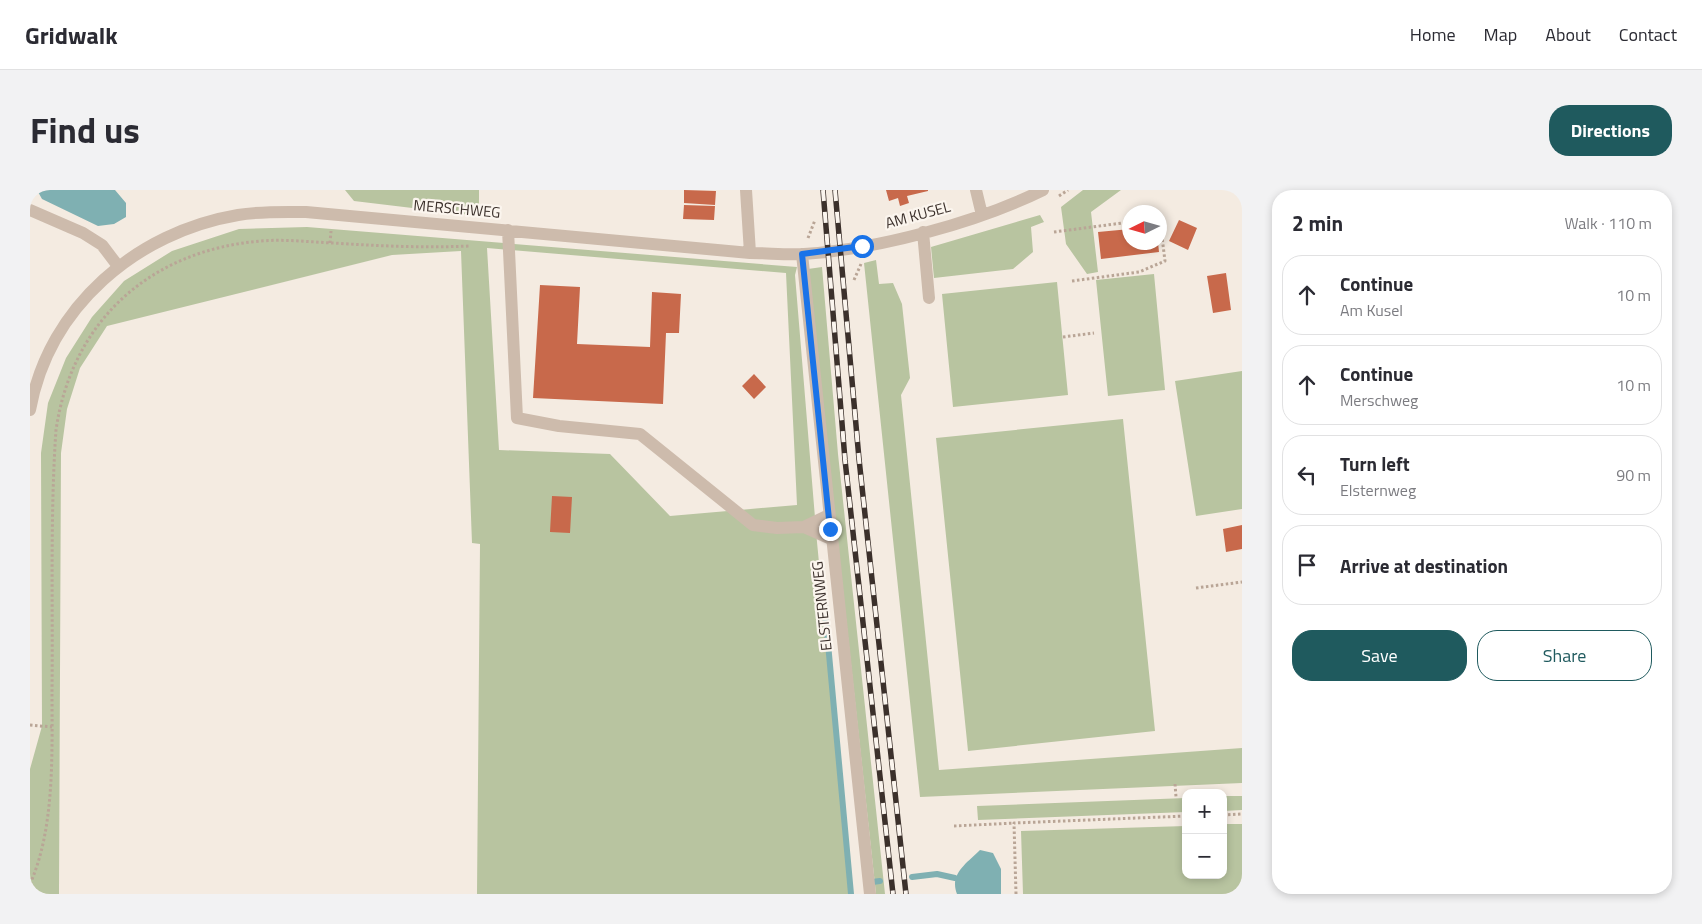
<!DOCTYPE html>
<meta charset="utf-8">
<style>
:root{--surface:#fff;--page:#f2f2f3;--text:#2b2b33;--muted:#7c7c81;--line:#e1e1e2;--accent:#1f5a5e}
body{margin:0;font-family:"Titillium Web",sans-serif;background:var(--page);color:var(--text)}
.controls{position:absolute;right:15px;bottom:15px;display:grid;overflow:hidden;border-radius:10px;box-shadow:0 2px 8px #0003}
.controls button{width:45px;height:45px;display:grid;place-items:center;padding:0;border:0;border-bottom:1px solid var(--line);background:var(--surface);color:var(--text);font:25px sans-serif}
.compass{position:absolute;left:1092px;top:15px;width:45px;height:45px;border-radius:50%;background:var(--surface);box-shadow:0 2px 8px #0003;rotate:265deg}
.stop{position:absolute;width:15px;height:15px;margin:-11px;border:4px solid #1a73e8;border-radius:50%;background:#fff}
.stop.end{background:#1a73e8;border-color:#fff;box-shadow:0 1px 5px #0008}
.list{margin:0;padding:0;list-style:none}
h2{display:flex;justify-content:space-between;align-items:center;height:65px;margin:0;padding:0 20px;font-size:21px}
h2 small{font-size:16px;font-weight:400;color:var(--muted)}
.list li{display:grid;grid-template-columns:32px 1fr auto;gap:15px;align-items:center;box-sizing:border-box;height:80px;margin:0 10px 10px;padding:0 10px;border:1px solid var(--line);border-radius:20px}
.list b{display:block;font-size:19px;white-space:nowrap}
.list p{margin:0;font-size:16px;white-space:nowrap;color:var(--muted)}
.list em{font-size:16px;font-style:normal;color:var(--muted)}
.actions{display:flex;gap:10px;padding:15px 20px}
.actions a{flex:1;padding:11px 0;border:1px solid var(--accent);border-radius:20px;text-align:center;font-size:18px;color:var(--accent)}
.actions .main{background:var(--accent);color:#fff}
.icon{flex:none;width:28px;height:28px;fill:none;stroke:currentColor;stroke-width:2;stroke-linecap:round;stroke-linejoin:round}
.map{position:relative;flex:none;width:1212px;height:704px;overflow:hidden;border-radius:20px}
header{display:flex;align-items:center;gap:30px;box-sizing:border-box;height:70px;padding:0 25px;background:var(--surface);border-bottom:1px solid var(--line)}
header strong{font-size:24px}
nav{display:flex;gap:28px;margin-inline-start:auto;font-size:18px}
.intro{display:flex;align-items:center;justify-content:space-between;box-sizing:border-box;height:120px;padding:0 30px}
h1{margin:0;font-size:35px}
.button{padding:12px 22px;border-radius:20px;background:var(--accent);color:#fff;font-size:18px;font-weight:700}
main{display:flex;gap:30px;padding:0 30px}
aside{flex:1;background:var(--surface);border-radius:20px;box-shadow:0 2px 8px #0003}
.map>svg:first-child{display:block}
.green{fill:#b8c4a0;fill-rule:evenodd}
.water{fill:#7fb0b2}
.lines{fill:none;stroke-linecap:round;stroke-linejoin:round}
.stream{stroke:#7fb0b2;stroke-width:6}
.building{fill:#c8694b}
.path{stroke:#b9a596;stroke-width:3;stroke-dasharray:2.5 2.5;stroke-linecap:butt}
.minor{stroke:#cdbbac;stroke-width:12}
.rail-casing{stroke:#3b302b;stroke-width:5.5}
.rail{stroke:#fbf5ee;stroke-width:4;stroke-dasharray:11;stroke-linecap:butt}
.route{stroke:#1a73e8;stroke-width:6}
.labels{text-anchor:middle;stroke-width:4.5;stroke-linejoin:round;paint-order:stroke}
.street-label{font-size:15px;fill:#3b302b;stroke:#fbf5ee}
</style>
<header>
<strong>Gridwalk</strong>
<nav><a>Home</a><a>Map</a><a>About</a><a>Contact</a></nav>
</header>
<div class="intro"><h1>Find us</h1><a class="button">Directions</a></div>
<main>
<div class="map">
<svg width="1212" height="704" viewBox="0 0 1212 704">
<rect width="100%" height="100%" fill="#f4ebe1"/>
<!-- green -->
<path class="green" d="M 315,0 L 449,0 L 449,26 L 324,11 Z
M 1053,0 L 1091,0 L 1061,22 L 1068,82 L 1057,84 L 1036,54 L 1031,17 Z
M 1010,25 L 1014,32 L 1001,37 L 1003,62 L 983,79 L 904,88 L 901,57 Z
M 277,37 L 767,77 L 765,85 L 787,352 L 821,704 L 447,704 L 450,354 L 442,353 L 431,61 L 362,65 L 77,136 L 50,178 L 37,219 L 31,263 L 29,704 L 0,704 L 0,579 L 12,536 L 11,263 L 18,213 L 36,168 L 62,127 L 94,91 L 142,61 L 209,39 ZM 457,58 L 756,83 L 767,315 L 640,326 L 580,264 L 469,260 Z
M 846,70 L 849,94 L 863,93 L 872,114 L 880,188 L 871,205 L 909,580 L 1212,558 L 1212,593 L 890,607 L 834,73 Z
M 792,77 L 808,264 L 855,704 L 846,704 L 778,79 Z
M 1124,84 L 1135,200 L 1078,206 L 1066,90 Z
M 1027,92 L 1038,205 L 923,217 L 912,104 Z
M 1212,181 L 1212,319 L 1166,326 L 1145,191 Z
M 1093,229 L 1125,541 L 938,561 L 906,248 Z
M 1193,606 L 1212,606 L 1212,620 L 1193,621 Z
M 1156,608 L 1156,622 L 948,630 L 947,616 Z
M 1193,634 L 1212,634 L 1212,704 L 993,704 L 991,641 L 1156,636 L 1156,685 L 1193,685 Z"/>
<!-- water -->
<path class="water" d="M 7,0 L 85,0 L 96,13 L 96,27 L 84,34 L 68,36 L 12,9 Z
M 950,660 L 963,663 L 971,679 L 971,704 L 927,704 C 919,684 937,673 950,660 Z"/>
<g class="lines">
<!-- stream -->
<path class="stream" d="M 791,377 L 821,704
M 882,687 L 907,684 L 925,688
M 842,692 L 850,691"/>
</g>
<!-- building -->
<path class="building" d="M 654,0 L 686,1 L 685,15 L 654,13 Z
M 856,0 L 898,0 L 898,1 L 877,6 L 879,13 L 870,16 L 868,8 L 859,11 Z
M 654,15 L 685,16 L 684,30 L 653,29 Z
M 1149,30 L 1167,38 L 1158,60 L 1139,51 Z
M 1100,39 L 1100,52 L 1128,52 L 1129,62 L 1071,69 L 1068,42 Z
M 1196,83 L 1201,120 L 1183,123 L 1177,86 Z
M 510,95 L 550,97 L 547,154 L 620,157 L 622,102 L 651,104 L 649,143 L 636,143 L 633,214 L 503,208 Z
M 724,184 L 736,197 L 724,209 L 712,196 Z
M 522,306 L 542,307 L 540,343 L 520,342 Z
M 1212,335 L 1212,359 L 1196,362 L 1193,339 Z"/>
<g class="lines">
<!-- path -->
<path class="path" d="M 1029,6 L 1038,0
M 1024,42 L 1100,32
M 778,48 L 785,30
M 300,53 L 301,41
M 824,90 L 831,74
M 1042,91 L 1109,82 L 1135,71 L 1130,31
M 1033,147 L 1064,143
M 1166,398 L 1212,392
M 0,535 L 22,537
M 1145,594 L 1146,607
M 1193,625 L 1212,624
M 924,636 L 984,633
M 0,694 C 25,638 22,563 22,502 C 23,415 20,327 26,240 C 42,130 121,60 231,51 C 255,49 279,52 303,53 C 349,56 394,58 440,56
M 986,704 L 984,633 L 1156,626"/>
<!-- minor -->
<path class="minor" d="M 716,0 L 720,63
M 946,0 L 952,25
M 0,20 L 53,43 L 72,55 L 88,76
M 478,40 L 487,228 L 529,236 L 610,244 L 723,335 L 747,338 L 774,337 L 799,325
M 893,42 L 899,108
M 772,64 L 840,704
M 0,220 C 19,116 107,42 208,25 C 231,21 254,22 276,22 L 720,63 C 738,63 756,65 774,64 C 848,59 946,33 1013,0
M 774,337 L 801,349"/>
<defs>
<path id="rail" d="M 793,0 L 815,270 L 863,704
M 805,0 L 829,269 L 876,704"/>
</defs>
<!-- rail casing -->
<use href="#rail" class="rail-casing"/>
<!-- rail -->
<use href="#rail" class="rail"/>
</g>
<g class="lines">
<!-- route -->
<path class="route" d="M 800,339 L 772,64 L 832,56"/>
</g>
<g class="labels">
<!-- street labels -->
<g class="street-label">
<text transform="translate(427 19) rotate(5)" y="5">MERSCHWEG</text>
<text transform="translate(888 25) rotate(-15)" y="5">AM KUSEL</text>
<text transform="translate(792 416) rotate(-96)" y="5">ELSTERNWEG</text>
</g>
</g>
</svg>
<div class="controls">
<button>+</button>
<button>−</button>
</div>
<svg class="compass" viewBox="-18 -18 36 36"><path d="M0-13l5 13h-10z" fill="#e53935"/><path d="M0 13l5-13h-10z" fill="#7c7c81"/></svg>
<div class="stop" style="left:832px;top:56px"></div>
<div class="stop end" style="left:800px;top:339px"></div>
</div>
<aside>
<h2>2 min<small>Walk · 110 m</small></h2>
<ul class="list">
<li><svg class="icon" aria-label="ahead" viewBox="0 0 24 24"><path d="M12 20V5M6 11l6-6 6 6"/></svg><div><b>Continue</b><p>Am Kusel</p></div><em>10 m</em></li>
<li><svg class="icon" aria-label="ahead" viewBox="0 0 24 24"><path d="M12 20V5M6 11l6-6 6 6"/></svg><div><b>Continue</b><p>Merschweg</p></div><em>10 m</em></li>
<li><svg class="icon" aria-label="left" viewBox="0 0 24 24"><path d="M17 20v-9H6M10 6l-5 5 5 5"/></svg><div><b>Turn left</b><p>Elsternweg</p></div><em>90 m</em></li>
<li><svg class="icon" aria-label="arrive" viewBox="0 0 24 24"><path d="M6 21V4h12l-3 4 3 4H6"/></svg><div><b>Arrive at destination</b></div></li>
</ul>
<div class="actions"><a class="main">Save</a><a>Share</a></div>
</aside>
</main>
